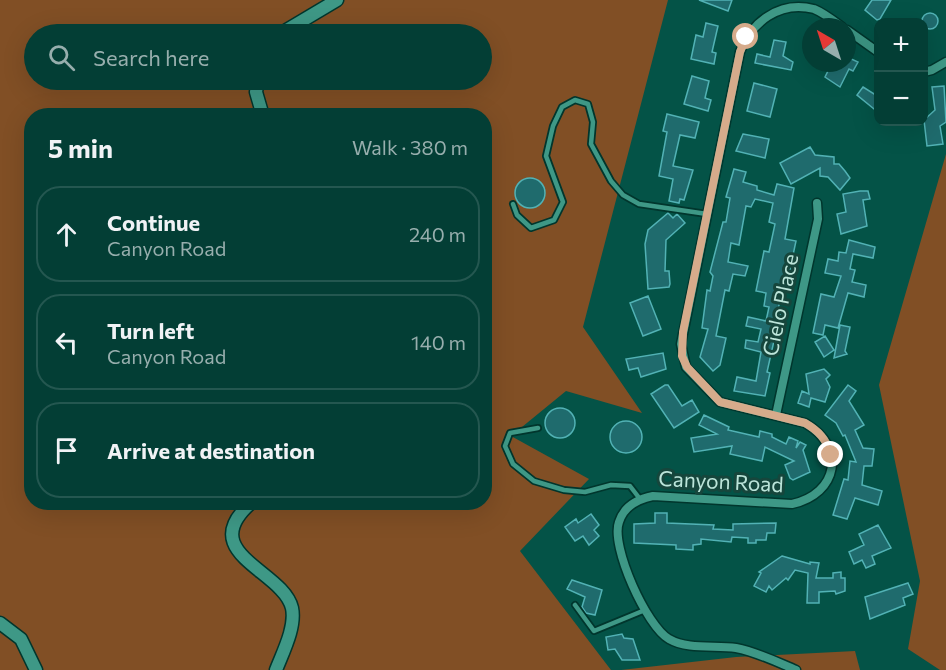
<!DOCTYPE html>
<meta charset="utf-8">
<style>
:root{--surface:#033e35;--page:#0d453d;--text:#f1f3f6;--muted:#97aead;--line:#245750}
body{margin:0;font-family:Commissioner,sans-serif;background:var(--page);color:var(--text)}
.controls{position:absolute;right:18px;top:18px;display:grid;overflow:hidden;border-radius:12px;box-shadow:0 6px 24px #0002}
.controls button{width:54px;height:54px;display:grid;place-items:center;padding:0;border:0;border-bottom:2px solid var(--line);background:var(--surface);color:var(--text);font:30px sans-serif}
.compass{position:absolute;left:802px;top:18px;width:54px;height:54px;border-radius:50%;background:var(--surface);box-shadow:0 6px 24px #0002;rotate:321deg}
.stop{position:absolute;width:18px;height:18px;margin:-14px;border:4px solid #d6ab8b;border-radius:50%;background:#fff}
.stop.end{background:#d6ab8b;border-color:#fff;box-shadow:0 2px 6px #0008}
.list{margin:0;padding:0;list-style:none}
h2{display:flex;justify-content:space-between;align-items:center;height:78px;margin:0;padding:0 24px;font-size:26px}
h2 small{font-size:20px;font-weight:400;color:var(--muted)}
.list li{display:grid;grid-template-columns:39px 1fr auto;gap:18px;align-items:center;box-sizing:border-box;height:96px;margin:0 12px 12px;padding:0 12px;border:2px solid var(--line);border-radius:24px}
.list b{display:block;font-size:22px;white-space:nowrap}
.list p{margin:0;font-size:20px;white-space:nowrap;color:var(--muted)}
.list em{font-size:20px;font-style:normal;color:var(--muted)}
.icon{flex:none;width:33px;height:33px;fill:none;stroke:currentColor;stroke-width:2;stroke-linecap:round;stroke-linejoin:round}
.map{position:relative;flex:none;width:946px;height:670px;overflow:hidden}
.search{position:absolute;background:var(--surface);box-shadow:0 6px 24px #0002;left:24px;top:24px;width:468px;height:66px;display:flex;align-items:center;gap:15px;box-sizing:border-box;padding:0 21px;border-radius:33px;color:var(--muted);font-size:22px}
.panel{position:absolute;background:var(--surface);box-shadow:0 6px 24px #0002;left:24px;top:108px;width:468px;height:402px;border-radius:24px}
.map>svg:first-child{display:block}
.green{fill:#814f25;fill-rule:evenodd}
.building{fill:#1f6b6d;stroke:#52b2b5;stroke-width:1.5}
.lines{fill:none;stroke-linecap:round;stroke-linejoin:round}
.lane-casing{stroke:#01362d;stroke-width:8}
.street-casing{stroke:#01362d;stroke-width:11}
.secondary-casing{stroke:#01362d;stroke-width:15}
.lane{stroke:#3e9886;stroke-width:4.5}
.street{stroke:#3e9886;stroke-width:8}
.secondary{stroke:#3e9886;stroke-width:12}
.route{stroke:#d6ab8b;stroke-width:8}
.labels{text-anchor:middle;stroke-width:6;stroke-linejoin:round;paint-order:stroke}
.street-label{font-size:21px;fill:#bce5da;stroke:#16463c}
</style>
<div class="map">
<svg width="946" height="670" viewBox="0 0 946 670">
<rect width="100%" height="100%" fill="#045347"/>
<!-- green -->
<path class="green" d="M 0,0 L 668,0 L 583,327 L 642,413 L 566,391 L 511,436 L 589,479 L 520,551 L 611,670 L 0,670 ZM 34,34 L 482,34 L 482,80 L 34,80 ZM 32,116 L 484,116 L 484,502 L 32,502 Z
M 946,154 L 946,670 L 940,670 L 908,649 L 920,581 L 879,385 Z
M 855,651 L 860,670 L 621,670 L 736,657 Z"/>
<!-- building -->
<path class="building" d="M 699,0 L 732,0 L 728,11 Z
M 872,0 L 891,0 L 880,19 L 877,20 L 865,10 Z
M922 21a8 8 0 1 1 16 0a8 8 0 1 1-16 0Z
M 706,23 L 718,26 L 712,52 L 716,53 L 714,64 L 691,59 L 696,35 L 703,37 Z
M 774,40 L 786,42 L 783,56 L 793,62 L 791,70 L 755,63 L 757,54 L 770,57 Z
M 847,57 L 858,62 L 853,71 L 849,69 L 840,87 L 825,77 L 832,63 L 847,63 Z
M 692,76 L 709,81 L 705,98 L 711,100 L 708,111 L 684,104 Z
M 754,83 L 777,89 L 770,117 L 747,111 Z
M 944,86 L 946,122 L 940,126 L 943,144 L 927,146 L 924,120 L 935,110 L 932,87 Z
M 863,87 L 874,94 L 879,87 L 879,113 L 857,95 Z
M 667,114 L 699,122 L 695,138 L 680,135 L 673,166 L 693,170 L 684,200 L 680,199 L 679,203 L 669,201 L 673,179 L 659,176 L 667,132 L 663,131 Z
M 743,134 L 769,139 L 765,158 L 736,151 Z
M 810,147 L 815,155 L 834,157 L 834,164 L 839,164 L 845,171 L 850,178 L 840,190 L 828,177 L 820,176 L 820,168 L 791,184 L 780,163 Z
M 734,169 L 746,172 L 743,182 L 757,186 L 757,190 L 774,195 L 777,184 L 794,188 L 785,239 L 796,241 L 784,297 L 781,296 L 777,314 L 780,314 L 767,372 L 770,373 L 765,396 L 734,391 L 737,377 L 756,381 L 761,352 L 745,348 L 746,340 L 758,342 L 761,329 L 746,326 L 748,317 L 766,321 L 769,307 L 764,306 L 766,293 L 756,291 L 764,251 L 769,252 L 775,224 L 769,222 L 773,203 L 755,199 L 751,207 L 746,206 L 739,245 L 731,243 L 728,262 L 748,266 L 745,276 L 733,274 L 729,291 L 725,290 L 716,336 L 726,338 L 720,365 L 713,371 L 700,357 L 708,329 L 702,328 L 707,290 L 710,291 L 713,276 L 710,272 L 723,222 L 726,222 L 730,198 L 726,197 Z
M515 193a15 15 0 1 1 30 0a15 15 0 1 1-30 0Z
M 860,191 L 868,191 L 870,199 L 863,200 L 867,226 L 841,234 L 837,214 L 846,212 L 843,194 Z
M 668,213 L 673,218 L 677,214 L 685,223 L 666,240 L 665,271 L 669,271 L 670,284 L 669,287 L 648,289 L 645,244 L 648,230 Z
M 849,240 L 875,247 L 873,258 L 853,254 L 850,269 L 855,270 L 852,282 L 866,285 L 864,297 L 848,293 L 838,328 L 825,325 L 823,335 L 813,333 L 821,294 L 834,297 L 841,276 L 825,273 L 828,259 L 838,261 L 839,252 L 846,253 Z
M 648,296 L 661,329 L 643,336 L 630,303 Z
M 840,325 L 850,327 L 845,351 L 847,354 L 834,358 Z
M 825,336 L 834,350 L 824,357 L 815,342 Z
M 663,353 L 666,369 L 641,377 L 638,368 L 629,370 L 626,359 Z
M 824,369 L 830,375 L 826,379 L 830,387 L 825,402 L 811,398 L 809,407 L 798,403 L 802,391 L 809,394 L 806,374 Z
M 665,385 L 668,385 L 682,406 L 692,400 L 699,412 L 674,428 L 651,394 Z
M 848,385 L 856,391 L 849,401 L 864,425 L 855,430 L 863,448 L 874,449 L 872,466 L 864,466 L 862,485 L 882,491 L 878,505 L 855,498 L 847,519 L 833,515 L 844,479 L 848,480 L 850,461 L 856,462 L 845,435 L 843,436 L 836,423 L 825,415 Z
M545 423a15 15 0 1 1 30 0a15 15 0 1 1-30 0Z
M 704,415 L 729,427 L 728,430 L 759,437 L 760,431 L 772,434 L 772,437 L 786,444 L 789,437 L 798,441 L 796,448 L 800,442 L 806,445 L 803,450 L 810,472 L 793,480 L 790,478 L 785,465 L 794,461 L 765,447 L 762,461 L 730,454 L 732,446 L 694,452 L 691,438 L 717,434 L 699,425 Z
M610 437a16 16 0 1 1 32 0a16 16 0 1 1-32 0Z
M 655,513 L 667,513 L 667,523 L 714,525 L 713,529 L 733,530 L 733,524 L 776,523 L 775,533 L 767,533 L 766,540 L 756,540 L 756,543 L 748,543 L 748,538 L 732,537 L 731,542 L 701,539 L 701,544 L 693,545 L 693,550 L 676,549 L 676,545 L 634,543 L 634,524 L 655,523 Z
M 591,514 L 599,525 L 594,530 L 599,536 L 589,545 L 583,536 L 575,541 L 565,527 L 576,519 L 578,523 Z
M 878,525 L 891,548 L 872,556 L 875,564 L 866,568 L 862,560 L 854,564 L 849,552 L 864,545 L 859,534 Z
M 782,556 L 810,564 L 810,562 L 819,563 L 816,578 L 833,578 L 833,573 L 841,572 L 841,578 L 845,578 L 845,591 L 836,594 L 835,591 L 819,592 L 819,603 L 807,603 L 808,573 L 795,570 L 788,580 L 786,578 L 772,590 L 769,586 L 766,592 L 754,586 L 761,573 L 759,572 Z
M 572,580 L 602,590 L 595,615 L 586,613 L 582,607 L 585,597 L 567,589 Z
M 908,583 L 913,594 L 903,598 L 905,605 L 870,619 L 865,597 Z
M 622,634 L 624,638 L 633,639 L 640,660 L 622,660 L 615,649 L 608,650 L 606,637 Z"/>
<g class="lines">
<defs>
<path id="lane" d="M 513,204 L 517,215 L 531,228 L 554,220 L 563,202 L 546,156 L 553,126 L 562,107 L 575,100 L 588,104 L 593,122 L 591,144 L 611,181 L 623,195 L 639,204 L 707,214
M 538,428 L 510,433 L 505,446 L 513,464 L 534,481 L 564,490 L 585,492 L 611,485 L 630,486 L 640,499
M 575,605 L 594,631 L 645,610"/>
<path id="street" d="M 847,30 L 878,52
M 924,72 L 932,70 L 946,62
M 776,415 L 818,219 L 817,203
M 796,670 C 777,662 757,652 736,648 C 715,645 688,650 669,639 C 647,627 610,546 619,522 C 624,506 638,499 653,496 L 792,504 C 838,494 847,447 805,423 L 720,402 L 686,367 L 681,344 L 740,52 C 751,23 779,0 814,9 C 824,13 834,21 842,27"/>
<path id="secondary" d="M 280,34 L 337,0
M 258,80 L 256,92 L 263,116
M 252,502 C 193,553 283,570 292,608 C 296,627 283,652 276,670
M 0,623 L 21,639 L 36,670"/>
</defs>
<!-- lane casing -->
<use href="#lane" class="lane-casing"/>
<!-- street casing -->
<use href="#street" class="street-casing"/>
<!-- secondary casing -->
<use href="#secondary" class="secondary-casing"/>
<!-- lane -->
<use href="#lane" class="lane"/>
<!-- street -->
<use href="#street" class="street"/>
<!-- secondary -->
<use href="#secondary" class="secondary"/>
</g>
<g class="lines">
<!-- route -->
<path class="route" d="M 746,37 L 740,52 L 683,332 L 682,356 L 687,367 L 720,402 L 805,423 C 819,431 826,439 831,455"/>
</g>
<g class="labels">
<!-- street labels -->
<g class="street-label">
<text transform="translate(781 305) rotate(-78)" y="7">Cielo Place</text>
<text transform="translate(721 482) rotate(3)" y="7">Canyon Road</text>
</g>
</g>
</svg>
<div class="controls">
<button>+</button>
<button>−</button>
</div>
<svg class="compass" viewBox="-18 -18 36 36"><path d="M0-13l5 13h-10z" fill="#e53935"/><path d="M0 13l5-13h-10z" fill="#97aead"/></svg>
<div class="stop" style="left:746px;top:37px"></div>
<div class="stop end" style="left:831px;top:455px"></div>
<div class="search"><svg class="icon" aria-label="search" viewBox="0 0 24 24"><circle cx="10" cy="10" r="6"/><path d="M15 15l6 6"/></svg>Search here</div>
<section class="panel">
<h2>5 min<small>Walk · 380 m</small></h2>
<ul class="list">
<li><svg class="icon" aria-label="ahead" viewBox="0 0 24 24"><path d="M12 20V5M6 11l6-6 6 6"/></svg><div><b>Continue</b><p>Canyon Road</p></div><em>240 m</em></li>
<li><svg class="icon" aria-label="left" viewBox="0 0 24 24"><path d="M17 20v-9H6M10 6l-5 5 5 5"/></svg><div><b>Turn left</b><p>Canyon Road</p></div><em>140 m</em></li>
<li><svg class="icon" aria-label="arrive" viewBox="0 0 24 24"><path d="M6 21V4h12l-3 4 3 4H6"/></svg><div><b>Arrive at destination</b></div></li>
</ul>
</section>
</div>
